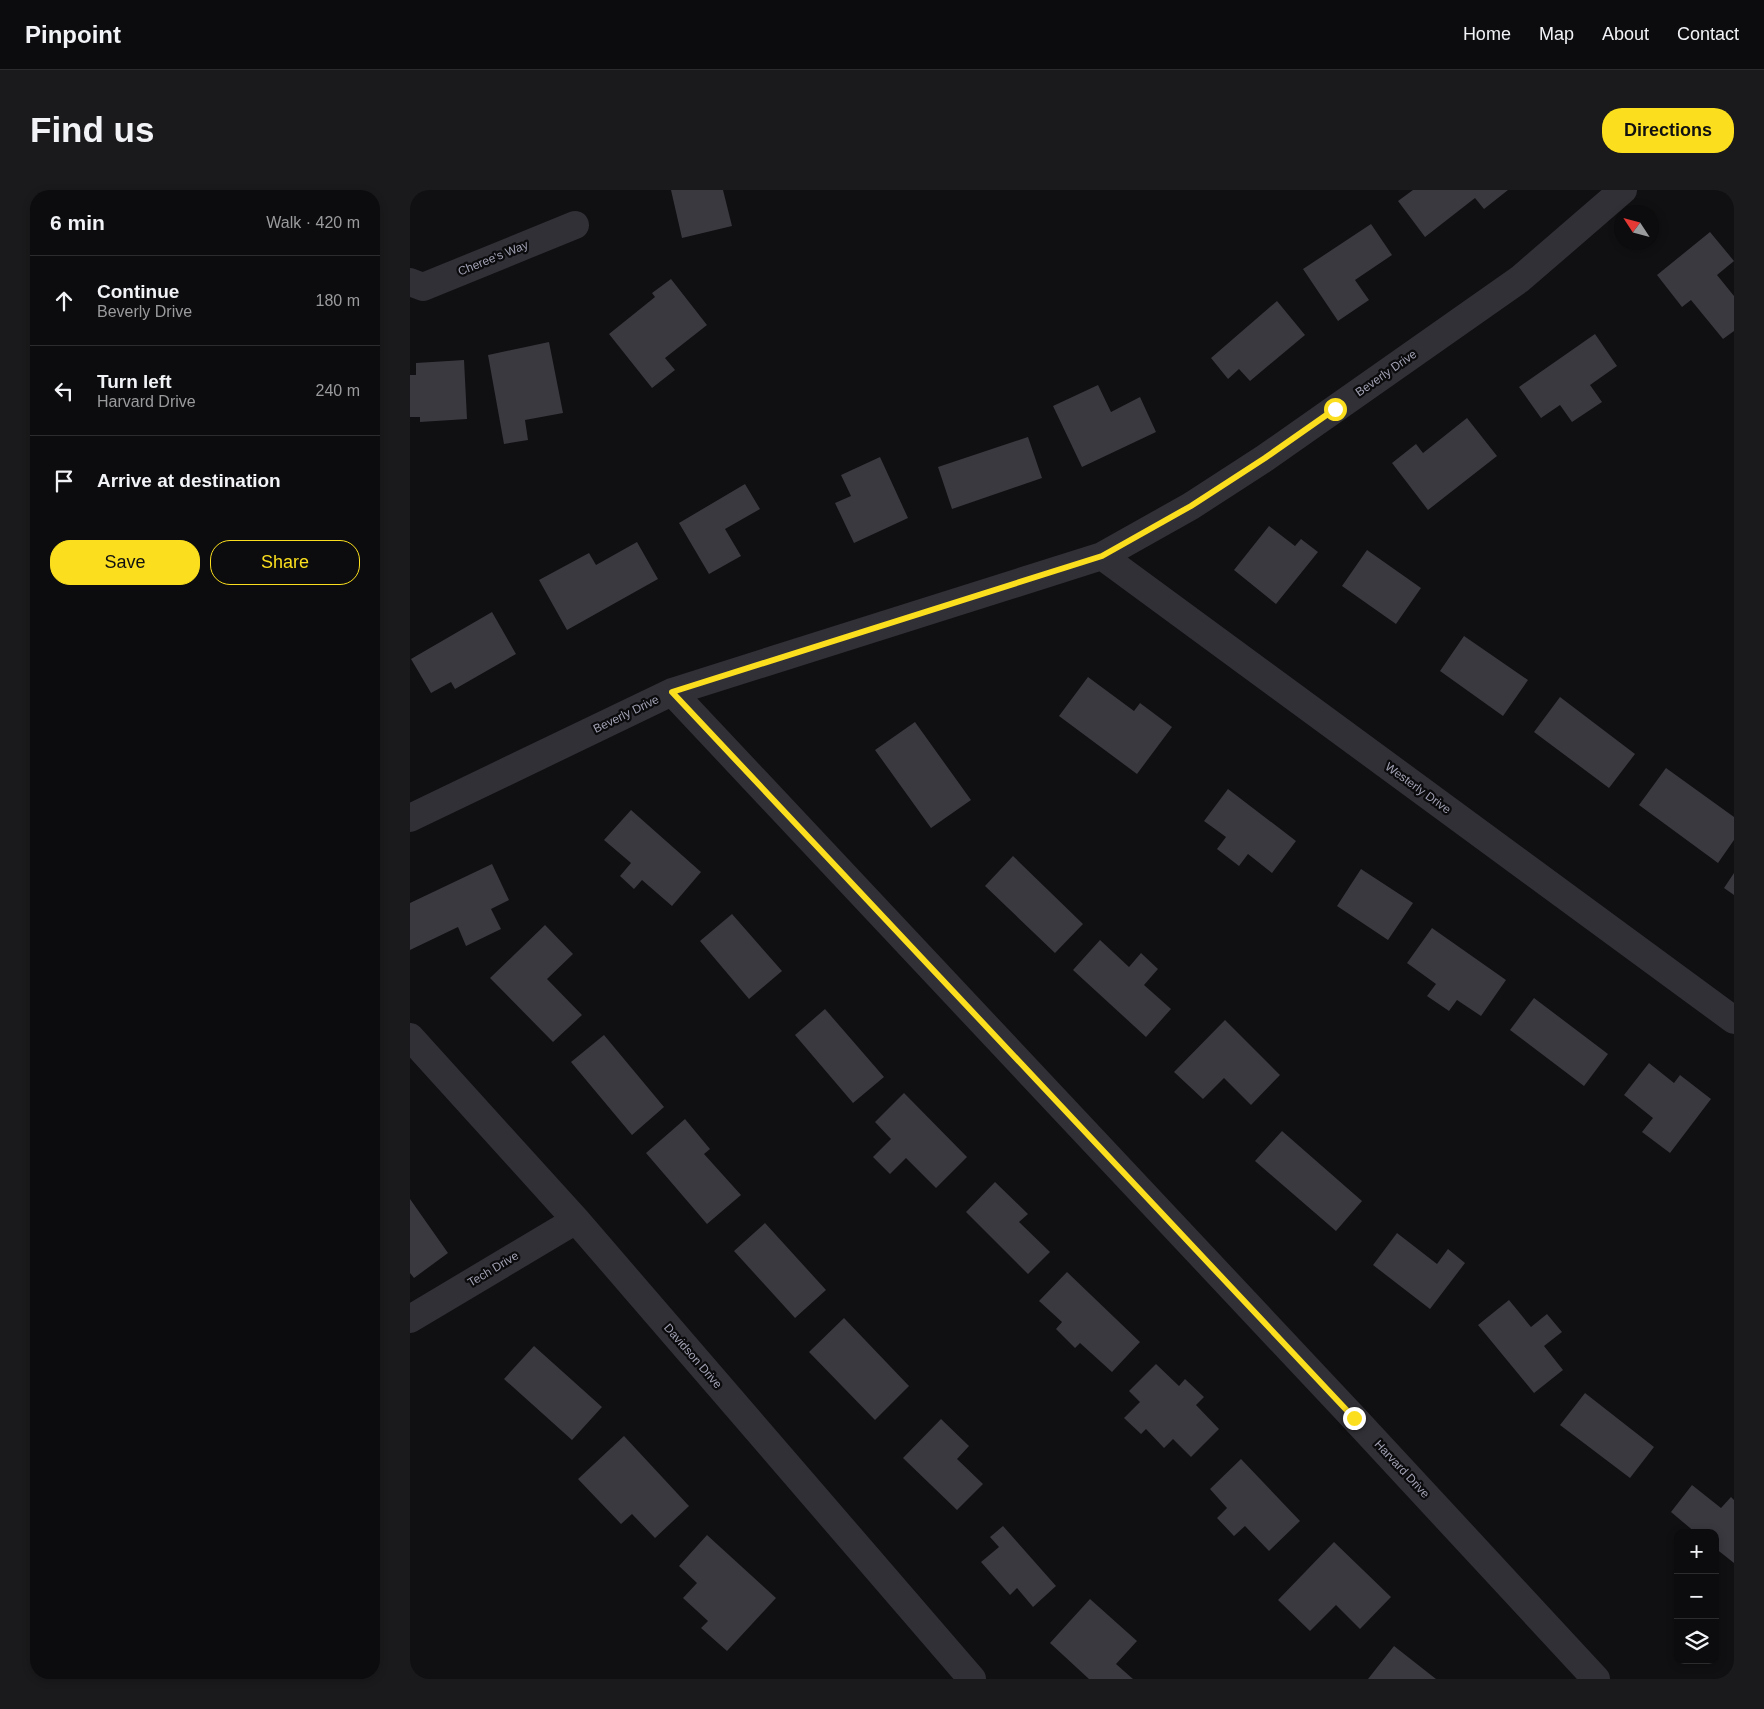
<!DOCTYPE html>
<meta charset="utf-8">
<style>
:root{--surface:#0c0b0d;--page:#1a191b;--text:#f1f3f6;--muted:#9a9b9d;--line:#2c2b2e;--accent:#fbdf1e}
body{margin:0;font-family:Helvetica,sans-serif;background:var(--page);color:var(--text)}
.controls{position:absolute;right:15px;bottom:15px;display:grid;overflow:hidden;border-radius:10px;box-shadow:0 2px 8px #0003}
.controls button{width:45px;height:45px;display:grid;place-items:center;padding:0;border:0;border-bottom:1px solid var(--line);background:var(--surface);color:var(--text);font:25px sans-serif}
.compass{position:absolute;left:1204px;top:15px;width:45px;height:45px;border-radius:50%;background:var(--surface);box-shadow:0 2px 8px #0003;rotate:306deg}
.stop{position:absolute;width:15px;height:15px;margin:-11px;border:4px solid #fbdf1e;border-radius:50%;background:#fff}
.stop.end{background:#fbdf1e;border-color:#fff;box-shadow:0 1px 5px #0008}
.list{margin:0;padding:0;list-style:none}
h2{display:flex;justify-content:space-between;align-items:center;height:65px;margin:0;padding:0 20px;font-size:21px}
h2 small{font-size:16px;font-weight:400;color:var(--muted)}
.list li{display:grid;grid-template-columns:32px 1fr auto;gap:15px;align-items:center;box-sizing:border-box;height:90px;padding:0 20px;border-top:1px solid var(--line)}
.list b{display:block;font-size:19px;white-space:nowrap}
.list p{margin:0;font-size:16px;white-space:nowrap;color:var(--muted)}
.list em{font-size:16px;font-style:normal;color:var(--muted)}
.actions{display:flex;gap:10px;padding:15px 20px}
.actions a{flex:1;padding:11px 0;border:1px solid var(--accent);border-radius:20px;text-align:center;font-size:18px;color:var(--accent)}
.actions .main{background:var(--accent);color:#111}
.icon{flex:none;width:28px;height:28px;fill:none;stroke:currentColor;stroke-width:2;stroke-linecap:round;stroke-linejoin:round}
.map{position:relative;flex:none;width:1324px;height:1489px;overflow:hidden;border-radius:20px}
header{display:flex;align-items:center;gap:30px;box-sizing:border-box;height:70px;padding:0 25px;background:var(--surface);border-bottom:1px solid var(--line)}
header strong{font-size:24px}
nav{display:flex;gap:28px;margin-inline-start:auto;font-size:18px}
.intro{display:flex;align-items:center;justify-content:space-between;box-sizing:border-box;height:120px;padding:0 30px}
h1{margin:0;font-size:35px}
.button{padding:12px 22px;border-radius:20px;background:var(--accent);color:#111;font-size:18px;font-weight:700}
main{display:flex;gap:30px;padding:0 30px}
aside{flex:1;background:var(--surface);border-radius:20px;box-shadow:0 2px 8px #0003}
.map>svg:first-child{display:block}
.building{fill:#3a393f}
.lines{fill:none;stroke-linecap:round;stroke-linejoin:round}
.minor{stroke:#313036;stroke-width:28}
.route{stroke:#fbdf1e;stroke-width:6}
.labels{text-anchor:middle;stroke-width:4.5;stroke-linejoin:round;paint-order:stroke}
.street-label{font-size:12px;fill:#a0a1b3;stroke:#0b0a0c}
</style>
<header>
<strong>Pinpoint</strong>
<nav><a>Home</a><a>Map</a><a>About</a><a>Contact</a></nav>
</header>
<div class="intro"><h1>Find us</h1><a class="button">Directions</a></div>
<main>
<aside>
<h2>6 min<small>Walk · 420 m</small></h2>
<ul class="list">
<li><svg class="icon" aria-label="ahead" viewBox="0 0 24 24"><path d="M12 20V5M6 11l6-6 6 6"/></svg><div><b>Continue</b><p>Beverly Drive</p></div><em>180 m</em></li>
<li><svg class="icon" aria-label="left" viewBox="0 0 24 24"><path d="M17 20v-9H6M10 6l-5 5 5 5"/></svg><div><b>Turn left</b><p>Harvard Drive</p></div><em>240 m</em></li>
<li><svg class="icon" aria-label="arrive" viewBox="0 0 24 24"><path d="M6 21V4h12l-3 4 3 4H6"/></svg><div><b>Arrive at destination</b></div></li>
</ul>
<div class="actions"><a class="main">Save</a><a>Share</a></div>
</aside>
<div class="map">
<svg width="1324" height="1489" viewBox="0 0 1324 1489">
<rect width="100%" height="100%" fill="#100f11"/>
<!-- building -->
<path class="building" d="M 261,0 L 313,0 L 322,36 L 272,48 Z
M 1003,0 L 1098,0 L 1074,19 L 1065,8 L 1015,47 L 988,11 Z
M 961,34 L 982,65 L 945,90 L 959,110 L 928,131 L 893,79 Z
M 1300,42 L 1324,71 L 1307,85 L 1324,106 L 1324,141 L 1313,149 L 1281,110 L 1272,117 L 1247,85 Z
M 261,89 L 297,135 L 255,168 L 265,180 L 242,198 L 199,144 L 245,107 L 242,103 Z
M 867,111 L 895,145 L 840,191 L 829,179 L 818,189 L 801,168 Z
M 1185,144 L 1207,176 L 1180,195 L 1192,212 L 1162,232 L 1150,215 L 1131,228 L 1109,197 Z
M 139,152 L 153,223 L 115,230 L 118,250 L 94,254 L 78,165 Z
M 54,170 L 57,229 L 10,232 L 10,227 L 0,227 L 0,185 L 6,185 L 6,173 Z
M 688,195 L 701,222 L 730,207 L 746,242 L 672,277 L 643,216 Z
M 1057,228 L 1087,266 L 1018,320 L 982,273 L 1006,254 L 1013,263 Z
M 618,247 L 632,288 L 542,319 L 528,277 Z
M 470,267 L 498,328 L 444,353 L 425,313 L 441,306 L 431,285 Z
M 335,294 L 350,319 L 315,339 L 331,366 L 299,384 L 269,333 Z
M 859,336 L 885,356 L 891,349 L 908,362 L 866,414 L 824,380 Z
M 227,352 L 248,389 L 157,440 L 129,390 L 179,363 L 186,375 Z
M 957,360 L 1011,398 L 986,434 L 932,396 Z
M 82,422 L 106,464 L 45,499 L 41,492 L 21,503 L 1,469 Z
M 1054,446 L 1118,490 L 1093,526 L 1030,481 Z
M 678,487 L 724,521 L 730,513 L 762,537 L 727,584 L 649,526 Z
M 1150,507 L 1225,564 L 1199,598 L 1124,542 Z
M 505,532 L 561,610 L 521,638 L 465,560 Z
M 1256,578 L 1324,627 L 1324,650 L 1308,673 L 1229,615 Z
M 818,599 L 886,651 L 862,683 L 838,664 L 829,676 L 807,659 L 816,647 L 794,631 Z
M 221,620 L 291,682 L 262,716 L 232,690 L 224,699 L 210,686 L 221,673 L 194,650 Z
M 603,666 L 673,734 L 645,763 L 575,696 Z
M 82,674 L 99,710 L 81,719 L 91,739 L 56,756 L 48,737 L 0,760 L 0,713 Z
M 951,679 L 1003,713 L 978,750 L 927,716 Z
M 1324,683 L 1324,705 L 1314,698 Z
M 322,724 L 372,781 L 339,809 L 290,751 Z
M 135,735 L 163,764 L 137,789 L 172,825 L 143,852 L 80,788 Z
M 1022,738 L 1096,790 L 1071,826 L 1047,810 L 1039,821 L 1017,806 L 1026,794 L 997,773 Z
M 690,750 L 719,777 L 731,763 L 748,779 L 734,795 L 761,819 L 736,847 L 663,780 Z
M 1124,808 L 1198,864 L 1174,896 L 1100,840 Z
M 415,819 L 474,887 L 443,913 L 385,845 Z
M 815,830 L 870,885 L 841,915 L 814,888 L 793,909 L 764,882 Z
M 194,845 L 254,917 L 222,945 L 161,872 Z
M 1239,873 L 1264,893 L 1270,885 L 1301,909 L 1260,963 L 1232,942 L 1243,928 L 1214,905 Z
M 494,903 L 557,967 L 526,998 L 496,968 L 480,984 L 463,967 L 481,949 L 465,932 Z
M 275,929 L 300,959 L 294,964 L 331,1005 L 297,1034 L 236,963 Z
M 872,941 L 952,1011 L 926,1041 L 845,971 Z
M 585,992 L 618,1024 L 609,1032 L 640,1062 L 618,1084 L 556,1022 Z
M 0,1009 L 38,1063 L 4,1088 L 0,1083 Z
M 355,1033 L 416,1100 L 385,1128 L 324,1061 Z
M 987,1043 L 1027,1074 L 1038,1059 L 1055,1073 L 1020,1119 L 963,1075 Z
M 657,1082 L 730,1152 L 702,1182 L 670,1153 L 665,1158 L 646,1139 L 652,1132 L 629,1111 Z
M 1099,1110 L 1121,1137 L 1137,1124 L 1152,1142 L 1134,1156 L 1153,1180 L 1124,1203 L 1068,1135 Z
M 434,1128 L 499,1196 L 465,1230 L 399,1162 Z
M 124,1156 L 192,1217 L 162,1250 L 94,1189 Z
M 746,1174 L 769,1196 L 775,1189 L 794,1207 L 786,1215 L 809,1239 L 781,1267 L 763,1249 L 754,1258 L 736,1239 L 731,1244 L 714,1228 L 730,1212 L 719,1201 Z
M 1175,1203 L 1244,1257 L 1220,1288 L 1150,1235 Z
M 531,1229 L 559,1256 L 547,1269 L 573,1294 L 547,1320 L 493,1268 Z
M 214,1246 L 279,1316 L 245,1348 L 222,1324 L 211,1334 L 168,1289 Z
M 831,1269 L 890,1331 L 859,1361 L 835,1336 L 824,1346 L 807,1328 L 817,1318 L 800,1299 Z
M 1282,1295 L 1311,1318 L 1321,1307 L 1324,1310 L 1324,1373 L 1305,1358 L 1305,1343 L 1286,1343 L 1261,1322 Z
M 593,1336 L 646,1396 L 623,1417 L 607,1398 L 600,1405 L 571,1372 L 589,1357 L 580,1347 Z
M 297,1345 L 366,1408 L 317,1461 L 291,1438 L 298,1431 L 273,1408 L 287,1393 L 269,1376 Z
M 924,1352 L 981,1407 L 950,1439 L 926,1415 L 900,1441 L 868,1410 Z
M 680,1409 L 727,1451 L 706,1474 L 723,1489 L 679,1489 L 640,1453 Z
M 984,1456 L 1026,1489 L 958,1489 Z"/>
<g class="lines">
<!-- minor -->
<path class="minor" d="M 0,92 L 13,97 L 165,35
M 692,366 L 1324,830
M 262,502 L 944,1228 L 1186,1489
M 0,628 L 262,502 L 692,366 L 781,316 L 855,268 L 1110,89 L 1213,0
M 0,847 L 166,1030 L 562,1489
M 0,1129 L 166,1030"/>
</g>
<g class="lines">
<!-- route -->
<path class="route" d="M 925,219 L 855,268 L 781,316 L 692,366 L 262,502 L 944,1228"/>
</g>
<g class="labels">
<!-- street labels -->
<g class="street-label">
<text transform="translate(83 68) rotate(-22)" y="4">Cheree's Way</text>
<text transform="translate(976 183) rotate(-35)" y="4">Beverly Drive</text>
<text transform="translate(216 524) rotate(-26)" y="4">Beverly Drive</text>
<text transform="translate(1008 598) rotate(36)" y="4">Westerly Drive</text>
<text transform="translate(83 1079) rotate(-31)" y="4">Tech Drive</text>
<text transform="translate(283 1166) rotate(49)" y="4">Davidson Drive</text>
<text transform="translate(992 1279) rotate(47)" y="4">Harvard Drive</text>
</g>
</g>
</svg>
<div class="controls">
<button>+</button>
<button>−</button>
<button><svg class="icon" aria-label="layers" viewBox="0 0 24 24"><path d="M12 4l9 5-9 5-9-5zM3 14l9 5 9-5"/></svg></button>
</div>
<svg class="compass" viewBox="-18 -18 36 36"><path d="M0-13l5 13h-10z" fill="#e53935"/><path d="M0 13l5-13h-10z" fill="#9a9b9d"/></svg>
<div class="stop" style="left:925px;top:219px"></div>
<div class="stop end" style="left:944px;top:1228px"></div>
</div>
</main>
